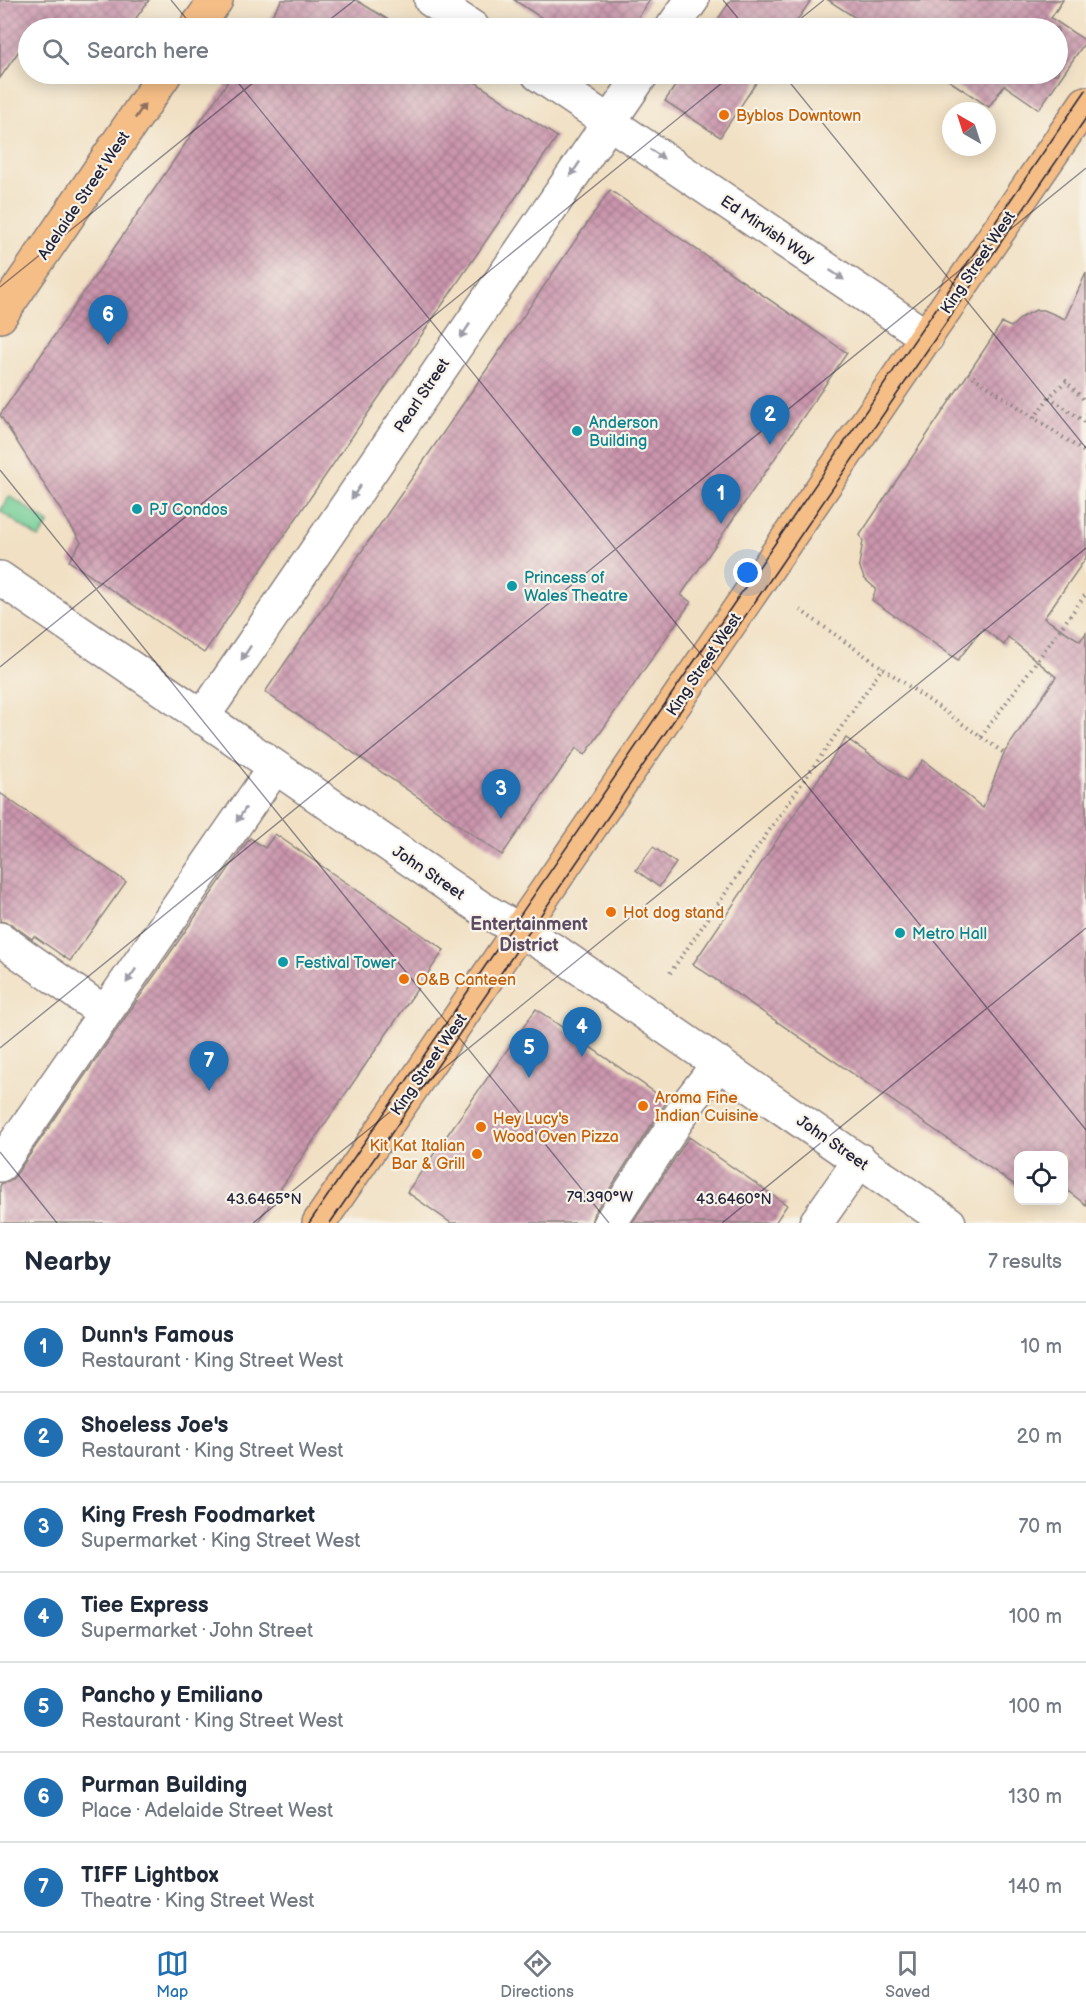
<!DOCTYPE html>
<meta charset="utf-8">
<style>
:root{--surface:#fff;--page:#f2f2f3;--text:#1f2937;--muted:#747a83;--line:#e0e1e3;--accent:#1f6fb2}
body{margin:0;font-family:"Balsamiq Sans",sans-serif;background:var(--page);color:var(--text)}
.controls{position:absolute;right:18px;bottom:18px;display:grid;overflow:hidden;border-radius:12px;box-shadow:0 3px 15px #0003}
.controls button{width:54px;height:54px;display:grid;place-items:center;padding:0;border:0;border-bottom:2px solid var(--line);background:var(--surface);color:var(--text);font:30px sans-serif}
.compass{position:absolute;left:942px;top:102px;width:54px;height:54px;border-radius:50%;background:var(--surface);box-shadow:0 3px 15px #0003;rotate:321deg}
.you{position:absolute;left:748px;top:573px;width:21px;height:21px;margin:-15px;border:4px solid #fff;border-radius:50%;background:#1a73e8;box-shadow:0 0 0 9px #1a73e833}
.badge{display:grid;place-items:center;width:39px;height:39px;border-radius:50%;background:var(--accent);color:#fff;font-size:20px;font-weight:700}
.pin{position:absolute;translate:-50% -50px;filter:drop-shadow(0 2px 3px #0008)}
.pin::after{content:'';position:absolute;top:32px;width:21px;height:18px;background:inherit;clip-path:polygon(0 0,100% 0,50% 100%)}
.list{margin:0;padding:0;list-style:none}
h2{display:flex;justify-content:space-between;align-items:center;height:78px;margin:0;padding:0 24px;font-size:26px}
h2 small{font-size:20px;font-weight:400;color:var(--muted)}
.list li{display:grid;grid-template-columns:39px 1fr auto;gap:18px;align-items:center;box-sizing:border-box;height:90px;padding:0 24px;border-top:2px solid var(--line)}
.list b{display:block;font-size:22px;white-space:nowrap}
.list p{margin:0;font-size:20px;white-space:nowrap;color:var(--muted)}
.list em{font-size:20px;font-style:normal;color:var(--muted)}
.icon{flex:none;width:33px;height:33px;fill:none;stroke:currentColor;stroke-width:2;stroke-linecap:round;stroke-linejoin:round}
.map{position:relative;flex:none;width:1086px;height:1223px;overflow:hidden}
.search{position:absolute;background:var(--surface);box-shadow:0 3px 15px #0003;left:18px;right:18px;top:18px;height:66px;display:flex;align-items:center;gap:15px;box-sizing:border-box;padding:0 21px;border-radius:33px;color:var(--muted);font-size:22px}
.sheet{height:708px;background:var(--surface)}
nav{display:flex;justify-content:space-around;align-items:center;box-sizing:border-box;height:84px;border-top:2px solid var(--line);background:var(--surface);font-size:16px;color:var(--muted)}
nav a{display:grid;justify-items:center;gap:3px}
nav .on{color:var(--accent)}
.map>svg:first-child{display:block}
.grass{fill:url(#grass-tufts);stroke:#4b7868;stroke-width:1.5}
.building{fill:url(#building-cross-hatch)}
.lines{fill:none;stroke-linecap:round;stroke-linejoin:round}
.minor-casing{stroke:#8a817f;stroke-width:36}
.major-casing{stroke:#8a817f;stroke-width:36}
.path{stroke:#8a817f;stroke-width:4;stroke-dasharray:1.5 4.5;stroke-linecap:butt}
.minor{stroke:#fff;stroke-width:33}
.major{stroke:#f5be86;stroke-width:33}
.tram{stroke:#22223b;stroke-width:1.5}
.oneway{fill:#8c7060}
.oneway2{fill:#9c9ca7}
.ticks{fill:none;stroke:#22223b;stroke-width:1.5;stroke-opacity:0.45}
.food-dot{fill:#e8710a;stroke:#f7f3e8;stroke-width:2}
.culture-dot{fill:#0f9aa8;stroke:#f7f3e8;stroke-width:2}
.labels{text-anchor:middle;stroke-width:4.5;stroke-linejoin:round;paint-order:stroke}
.food-label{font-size:16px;fill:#c56008;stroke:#f7f3e8;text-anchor:start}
.street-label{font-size:16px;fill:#22223b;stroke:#f7f3e8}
.culture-label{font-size:16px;fill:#0d838f;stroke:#f7f3e8;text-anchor:start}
.neighbourhood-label{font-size:18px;font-weight:bold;fill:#5d4b63;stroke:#f7f3e8}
.ticks-label{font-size:15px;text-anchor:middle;fill:#22223b;stroke:#f7f3e8;stroke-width:4.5;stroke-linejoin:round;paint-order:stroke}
</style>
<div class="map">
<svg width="1086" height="1223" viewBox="0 0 1086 1223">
<defs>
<pattern id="grass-tufts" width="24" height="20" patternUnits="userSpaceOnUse" patternTransform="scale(1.5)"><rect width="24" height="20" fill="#74ce96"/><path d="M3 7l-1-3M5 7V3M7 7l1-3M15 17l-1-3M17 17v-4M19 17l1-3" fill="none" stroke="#64b182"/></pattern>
<pattern id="building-cross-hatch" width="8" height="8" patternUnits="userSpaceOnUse" patternTransform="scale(1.5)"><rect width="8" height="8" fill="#cb96ad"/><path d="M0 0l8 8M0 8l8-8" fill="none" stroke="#a47a8e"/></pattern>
</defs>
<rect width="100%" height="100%" fill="#f7f3e8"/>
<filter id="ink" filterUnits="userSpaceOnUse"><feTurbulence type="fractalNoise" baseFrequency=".0167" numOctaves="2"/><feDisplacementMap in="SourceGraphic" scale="12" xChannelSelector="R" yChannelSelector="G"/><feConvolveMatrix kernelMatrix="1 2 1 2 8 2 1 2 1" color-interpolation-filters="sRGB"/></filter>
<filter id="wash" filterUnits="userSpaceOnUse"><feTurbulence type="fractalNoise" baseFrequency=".008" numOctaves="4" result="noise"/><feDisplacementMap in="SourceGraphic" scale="24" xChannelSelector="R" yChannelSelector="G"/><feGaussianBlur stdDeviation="1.35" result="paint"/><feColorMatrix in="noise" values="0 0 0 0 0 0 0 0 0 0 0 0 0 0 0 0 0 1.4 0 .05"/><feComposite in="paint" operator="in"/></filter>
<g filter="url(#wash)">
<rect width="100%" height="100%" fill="#f1e0c3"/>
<!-- grass -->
<path class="grass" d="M 10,496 L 49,523 L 39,538 L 0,511 Z"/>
<g id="blocks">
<!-- building -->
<path class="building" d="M 0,0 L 149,0 L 129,28 L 28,28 L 28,38 L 0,78 Z
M 282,0 L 356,0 L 402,28 L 263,28 Z
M 514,0 L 650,0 L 631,28 L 557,28 Z
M 731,0 L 811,0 L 792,28 L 712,28 Z
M 828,0 L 1063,0 L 1051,18 L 1086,41 L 1039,109 L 1004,85 L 989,107 L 939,74 L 1058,74 L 1058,28 L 871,28 Z
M 233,74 L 463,74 L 557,137 L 204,653 L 69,561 L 81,542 L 0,415 Z
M 683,74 L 762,74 L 720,137 L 665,101 Z
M 610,190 L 847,353 L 681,595 L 691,602 L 585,755 L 576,748 L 502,855 L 265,692 Z
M 1086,273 L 1086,558 L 1044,618 L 1080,641 L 1086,633 L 1086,1205 L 1064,1188 L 1064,1155 L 1018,1155 L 1018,1187 L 693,964 L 846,738 L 907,781 L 923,760 L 983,808 L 1004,753 L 1056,677 L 1008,637 L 1004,645 L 983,628 L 958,660 L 872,600 L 876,589 L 864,578 L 859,565 L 863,541 L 860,535 L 1002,323 L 1011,327 L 1022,317 L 1036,310 L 1044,310 L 1065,319 Z
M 0,793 L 126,882 L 70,961 L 34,936 L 32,939 L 11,924 L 0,921 Z
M 275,834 L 444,950 L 257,1223 L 0,1223 L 0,1186 L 2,1183 L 9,1182 L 15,1176 L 250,838 L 265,848 Z
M 653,847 L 676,863 L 659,887 L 636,870 Z
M 536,1009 L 667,1101 L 594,1213 L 591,1223 L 451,1223 L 407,1192 Z
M 689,1137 L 787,1205 L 775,1223 L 632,1223 Z"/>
</g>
</g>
<g filter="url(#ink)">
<use href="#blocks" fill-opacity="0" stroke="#8a817f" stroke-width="1.5"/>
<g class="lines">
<defs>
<path id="minor" d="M 431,0 L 473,28
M 672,28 L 692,0
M 538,74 L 927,337
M 0,578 L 481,908 L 558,953 L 949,1223
M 202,718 L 642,74
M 0,939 L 105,1013
M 0,1165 L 275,767
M 610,1223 L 689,1102 L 719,1063
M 816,1223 L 860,1160"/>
<path id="major" d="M 196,28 L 216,0
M 0,316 L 165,74
M 319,1223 L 1086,103"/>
</defs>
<!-- minor casing -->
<use href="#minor" class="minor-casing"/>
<!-- major casing -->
<use href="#major" class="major-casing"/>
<!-- path -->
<path class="path" d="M 968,373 L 1086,453
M 1049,397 L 1086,423
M 1034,418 L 1049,397 L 1066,381 L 1086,402
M 800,610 L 1004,753
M 981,737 L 1086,594
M 670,973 L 883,667"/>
<!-- minor -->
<use href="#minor" class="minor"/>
<!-- major -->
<use href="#major" class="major"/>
<!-- tram -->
<path class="tram" d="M 309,1223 L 1086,90
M 330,1223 L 1086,118"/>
</g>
<!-- one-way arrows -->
<defs><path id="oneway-solid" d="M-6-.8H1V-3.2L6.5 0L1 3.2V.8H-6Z" transform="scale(1.5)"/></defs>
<use class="oneway" href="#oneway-solid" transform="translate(140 111) rotate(-56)"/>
<g class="oneway2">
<use href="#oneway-solid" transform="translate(657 154) rotate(34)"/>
<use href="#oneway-solid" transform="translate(575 169) rotate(124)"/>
<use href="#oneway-solid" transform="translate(837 275) rotate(34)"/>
<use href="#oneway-solid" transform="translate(465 331) rotate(124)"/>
<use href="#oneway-solid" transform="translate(356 492) rotate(124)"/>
<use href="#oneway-solid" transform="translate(246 653) rotate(124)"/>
<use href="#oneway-solid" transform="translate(241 815) rotate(124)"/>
<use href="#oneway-solid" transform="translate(131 976) rotate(124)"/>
</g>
</g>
<!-- ticks -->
<path class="ticks" d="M 171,0 L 194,28M 723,0 L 746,28M 319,28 L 355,0M 789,28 L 824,0M 231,74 L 1086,1130M 783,74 L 1086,448M 0,287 L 264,74M 0,470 L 609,1223M 0,667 L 733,74M 0,1048 L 1086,168M 0,1152 L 57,1223M 253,1223 L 1086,548M 722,1223 L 1086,928"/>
<!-- markers -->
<g class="food-dot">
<circle cx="724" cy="115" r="6"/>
<circle cx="611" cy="912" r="6"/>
<circle cx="404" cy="979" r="6"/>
<circle cx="643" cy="1106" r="6"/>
<circle cx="481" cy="1127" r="6"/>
<circle cx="477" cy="1154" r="6"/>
</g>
<g class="culture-dot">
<circle cx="577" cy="431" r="6"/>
<circle cx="137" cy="509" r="6"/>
<circle cx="512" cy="586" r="6"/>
<circle cx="900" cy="933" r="6"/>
<circle cx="283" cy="962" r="6"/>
</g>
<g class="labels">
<!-- food labels -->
<g class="food-label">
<text x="736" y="121">Byblos Downtown</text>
<text x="623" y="918">Hot dog stand</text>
<text x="416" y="985">O&amp;B Canteen</text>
<text x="655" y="1103">Aroma Fine<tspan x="655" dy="18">Indian Cuisine</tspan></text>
<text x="493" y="1124">Hey Lucy's<tspan x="493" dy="18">Wood Oven Pizza</tspan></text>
<text x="465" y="1151" text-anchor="end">Kit Kat Italian<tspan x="465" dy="18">Bar &amp; Grill</tspan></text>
</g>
<!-- street labels -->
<g class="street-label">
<text transform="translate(83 195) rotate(-56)" y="6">Adelaide Street West</text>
<text transform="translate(768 229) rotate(34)" y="6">Ed Mirvish Way</text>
<text transform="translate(977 262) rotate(-56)" y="6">King Street West</text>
<text transform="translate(421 395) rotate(-56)" y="6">Pearl Street</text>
<text transform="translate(703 664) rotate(-56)" y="6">King Street West</text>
<text transform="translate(429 872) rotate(34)" y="6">John Street</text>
<text transform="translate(428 1064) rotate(-55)" y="6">King Street West</text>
<text transform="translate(833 1142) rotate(35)" y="6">John Street</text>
</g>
<!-- culture labels -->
<g class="culture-label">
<text x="589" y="428">Anderson<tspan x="589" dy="18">Building</tspan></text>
<text x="149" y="515">PJ Condos</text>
<text x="524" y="583">Princess of<tspan x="524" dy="18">Wales Theatre</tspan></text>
<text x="912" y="939">Metro Hall</text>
<text x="295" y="968">Festival Tower</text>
</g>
<!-- neighbourhood labels -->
<g class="neighbourhood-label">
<text x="529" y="930">Entertainment<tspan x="529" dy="21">District</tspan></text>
</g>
</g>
<g class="ticks-label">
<text x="600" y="1202">79.390°W</text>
<text x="264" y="1204">43.6465°N</text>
<text x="734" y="1204">43.6460°N</text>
</g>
</svg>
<div class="controls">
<button><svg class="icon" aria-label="locate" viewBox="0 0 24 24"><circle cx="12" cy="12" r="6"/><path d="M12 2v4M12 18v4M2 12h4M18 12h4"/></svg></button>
</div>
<svg class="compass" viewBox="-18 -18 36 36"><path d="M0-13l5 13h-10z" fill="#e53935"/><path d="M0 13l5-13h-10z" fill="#747a83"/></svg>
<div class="you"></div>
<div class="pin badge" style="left:721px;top:524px">1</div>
<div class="pin badge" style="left:770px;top:445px">2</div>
<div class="pin badge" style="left:501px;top:819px">3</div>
<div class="pin badge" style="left:582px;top:1057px">4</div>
<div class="pin badge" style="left:529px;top:1078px">5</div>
<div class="pin badge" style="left:108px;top:345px">6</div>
<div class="pin badge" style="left:209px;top:1091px">7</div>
<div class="search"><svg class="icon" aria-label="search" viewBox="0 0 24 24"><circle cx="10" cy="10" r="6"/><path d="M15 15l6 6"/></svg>Search here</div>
</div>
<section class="sheet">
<h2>Nearby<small>7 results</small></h2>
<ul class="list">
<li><span class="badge">1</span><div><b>Dunn's Famous</b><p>Restaurant · King Street West</p></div><em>10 m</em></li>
<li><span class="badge">2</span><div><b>Shoeless Joe's</b><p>Restaurant · King Street West</p></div><em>20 m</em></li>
<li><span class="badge">3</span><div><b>King Fresh Foodmarket</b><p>Supermarket · King Street West</p></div><em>70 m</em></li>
<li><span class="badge">4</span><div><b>Tiee Express</b><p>Supermarket · John Street</p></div><em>100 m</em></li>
<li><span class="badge">5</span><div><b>Pancho y Emiliano</b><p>Restaurant · King Street West</p></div><em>100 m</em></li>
<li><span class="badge">6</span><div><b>Purman Building</b><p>Place · Adelaide Street West</p></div><em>130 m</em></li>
<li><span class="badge">7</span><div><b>TIFF Lightbox</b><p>Theatre · King Street West</p></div><em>140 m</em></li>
</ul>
</section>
<nav>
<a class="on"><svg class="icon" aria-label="map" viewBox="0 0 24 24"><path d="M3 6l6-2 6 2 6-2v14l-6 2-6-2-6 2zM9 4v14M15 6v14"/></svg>Map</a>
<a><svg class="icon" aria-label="directions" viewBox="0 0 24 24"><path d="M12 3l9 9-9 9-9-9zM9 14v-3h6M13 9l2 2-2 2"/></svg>Directions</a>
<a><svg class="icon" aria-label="saved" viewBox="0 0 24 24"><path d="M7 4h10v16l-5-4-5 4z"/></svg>Saved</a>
</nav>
